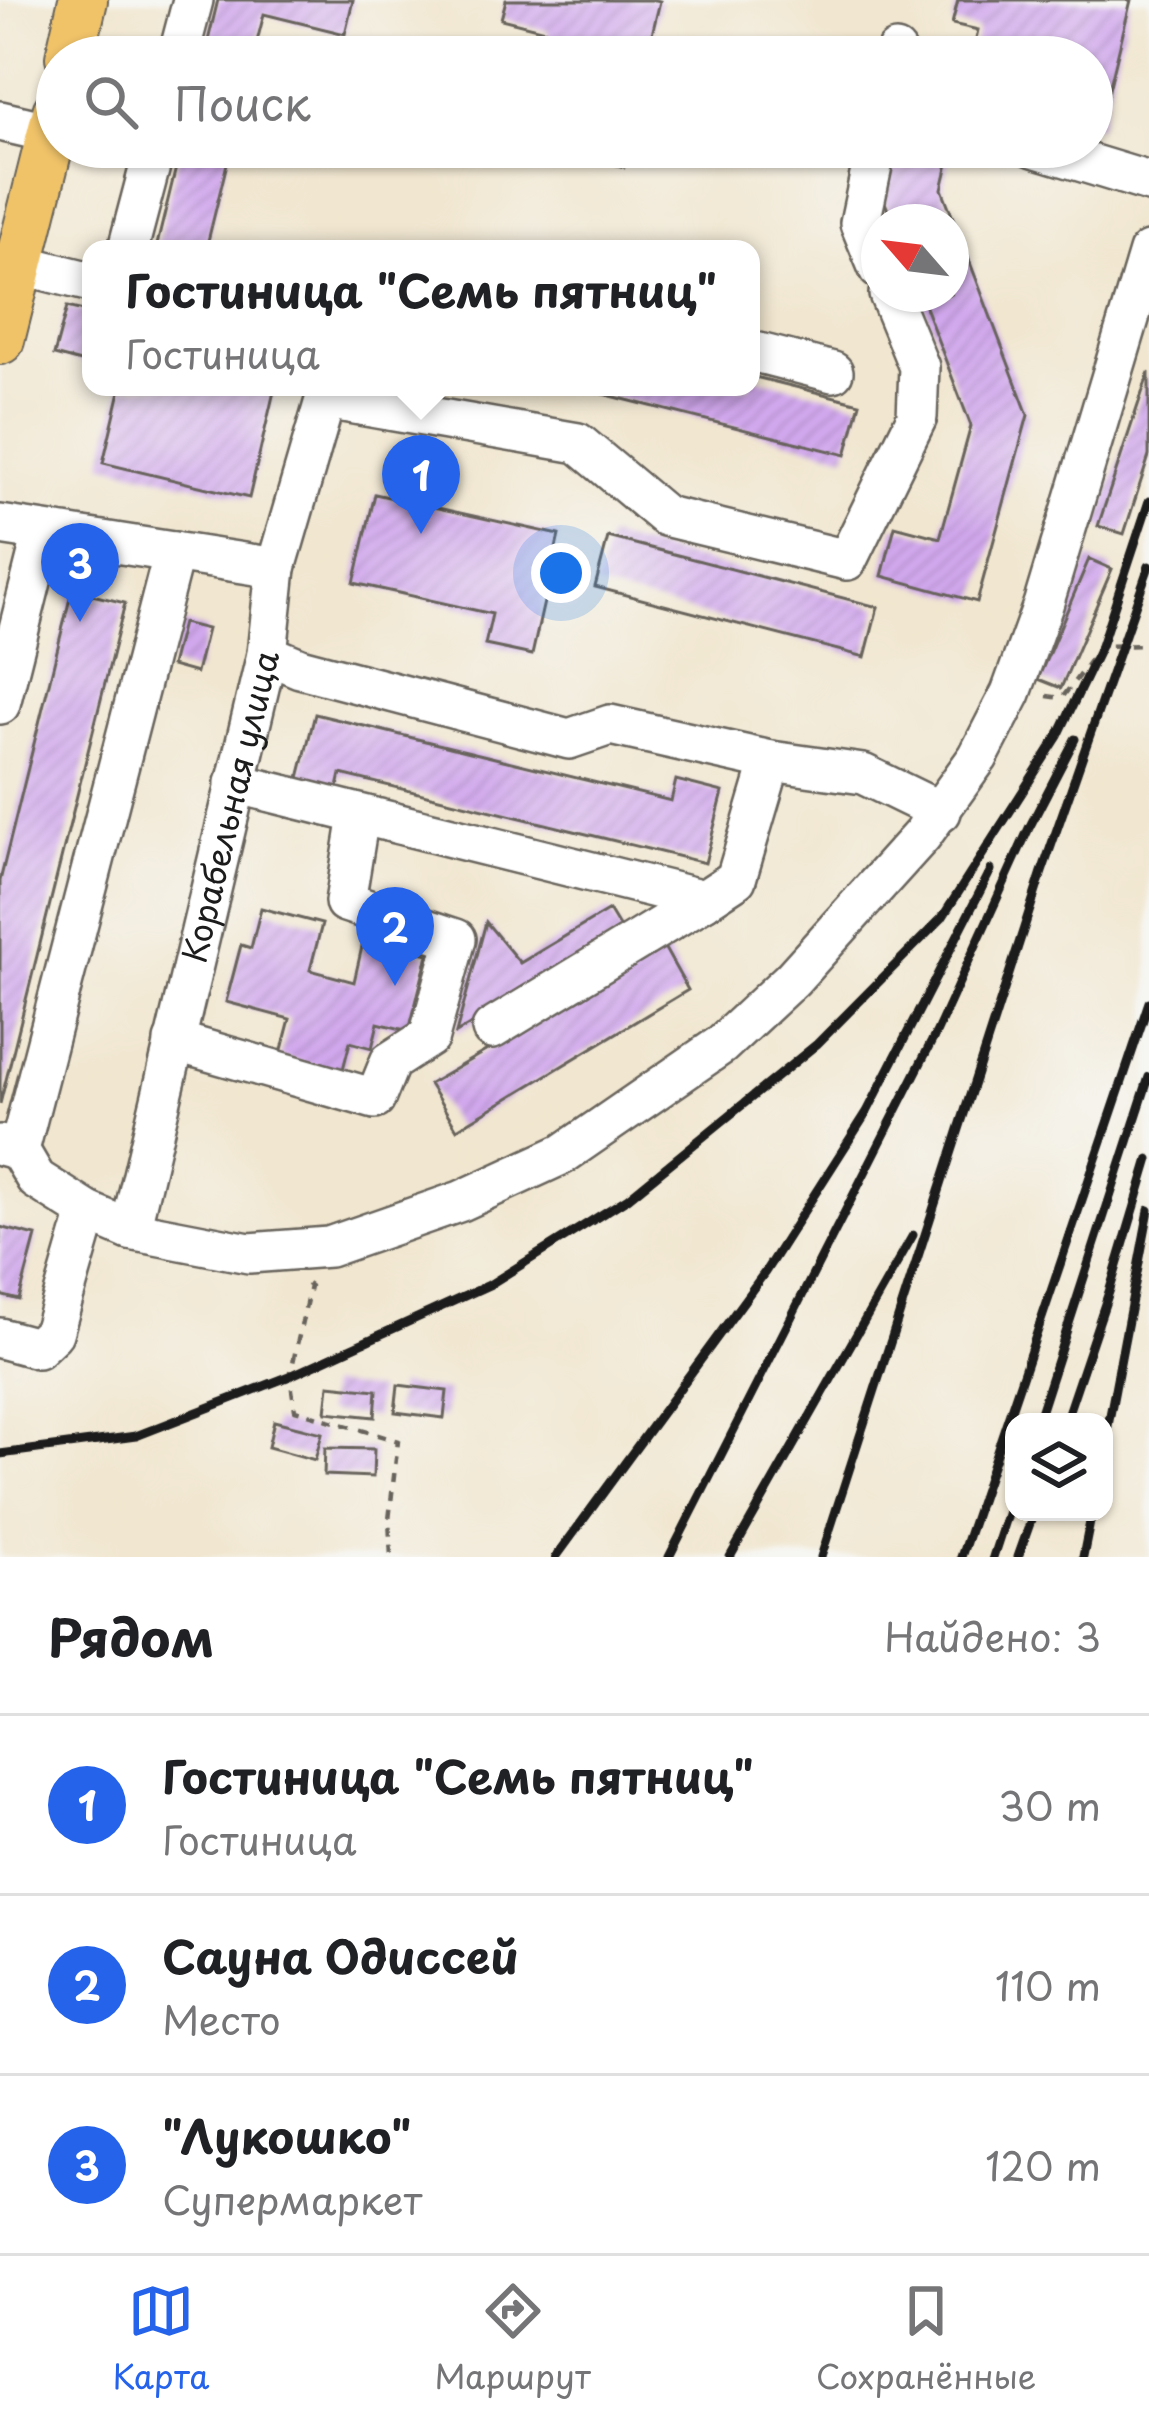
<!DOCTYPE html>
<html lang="ru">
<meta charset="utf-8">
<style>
:root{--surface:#fff;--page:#f2f2f2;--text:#202124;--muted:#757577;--line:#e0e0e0;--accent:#2563eb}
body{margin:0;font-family:"Playpen Sans",sans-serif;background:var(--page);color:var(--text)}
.controls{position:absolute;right:36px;bottom:36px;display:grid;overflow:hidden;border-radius:24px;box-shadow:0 3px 9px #0004}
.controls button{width:108px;height:108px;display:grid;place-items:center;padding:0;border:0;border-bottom:3px solid var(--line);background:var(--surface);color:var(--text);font:60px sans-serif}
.compass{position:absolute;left:861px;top:204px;width:108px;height:108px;border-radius:50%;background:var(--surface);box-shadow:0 3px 9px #0004;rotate:298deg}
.you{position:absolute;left:561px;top:573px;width:42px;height:42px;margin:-30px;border:9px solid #fff;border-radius:50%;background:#1a73e8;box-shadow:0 0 0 18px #1a73e833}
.badge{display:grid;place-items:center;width:78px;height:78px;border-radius:50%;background:var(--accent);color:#fff;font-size:39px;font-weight:700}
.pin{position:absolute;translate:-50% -99px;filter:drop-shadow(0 3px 6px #0008)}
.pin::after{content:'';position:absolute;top:63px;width:42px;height:36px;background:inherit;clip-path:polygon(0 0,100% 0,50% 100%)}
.popup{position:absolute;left:82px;top:240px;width:678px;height:156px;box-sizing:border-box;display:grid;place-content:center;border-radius:24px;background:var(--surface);filter:drop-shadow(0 3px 9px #0005);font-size:39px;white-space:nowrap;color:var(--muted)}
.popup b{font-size:45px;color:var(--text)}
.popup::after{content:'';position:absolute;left:50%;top:100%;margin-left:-24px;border:24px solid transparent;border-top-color:var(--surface)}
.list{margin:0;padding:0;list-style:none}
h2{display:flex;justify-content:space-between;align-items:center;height:156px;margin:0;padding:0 48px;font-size:51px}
h2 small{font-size:39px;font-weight:400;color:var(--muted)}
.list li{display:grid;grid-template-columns:78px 1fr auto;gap:36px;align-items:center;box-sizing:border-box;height:180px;padding:0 48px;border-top:3px solid var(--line)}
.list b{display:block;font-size:45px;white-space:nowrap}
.list p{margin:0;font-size:39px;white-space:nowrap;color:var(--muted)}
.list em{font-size:39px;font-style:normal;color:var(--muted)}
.icon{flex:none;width:66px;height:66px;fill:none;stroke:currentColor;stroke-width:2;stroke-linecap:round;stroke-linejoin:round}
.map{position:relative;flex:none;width:1149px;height:1557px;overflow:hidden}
.search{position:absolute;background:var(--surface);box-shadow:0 3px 9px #0004;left:36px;right:36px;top:36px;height:132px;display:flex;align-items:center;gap:30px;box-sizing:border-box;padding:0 42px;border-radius:66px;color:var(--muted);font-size:45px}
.sheet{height:696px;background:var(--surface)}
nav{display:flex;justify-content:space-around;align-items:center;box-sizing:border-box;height:168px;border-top:3px solid var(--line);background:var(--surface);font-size:33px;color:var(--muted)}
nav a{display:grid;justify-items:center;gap:6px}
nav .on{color:var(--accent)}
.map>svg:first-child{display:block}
.building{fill:url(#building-hatch)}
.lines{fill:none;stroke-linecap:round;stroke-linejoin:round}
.minor-casing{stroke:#67635b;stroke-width:44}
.major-casing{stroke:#67635b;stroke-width:52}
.path{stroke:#67635b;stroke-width:4.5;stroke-dasharray:9 9;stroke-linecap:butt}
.minor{stroke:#fff;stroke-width:39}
.major{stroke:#f0c369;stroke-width:48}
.rail{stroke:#1c1c1c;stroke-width:9}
.labels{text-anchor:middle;stroke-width:12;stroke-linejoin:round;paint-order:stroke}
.street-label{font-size:33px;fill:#1c1c1c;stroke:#f6f6f2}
</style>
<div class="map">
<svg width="1149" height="1557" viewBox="0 0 1149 1557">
<defs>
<pattern id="building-hatch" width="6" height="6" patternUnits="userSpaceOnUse" patternTransform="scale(3)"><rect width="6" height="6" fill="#d1a8ed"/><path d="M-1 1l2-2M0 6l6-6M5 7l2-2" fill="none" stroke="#b390cb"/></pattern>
</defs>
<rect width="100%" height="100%" fill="#f6f6f2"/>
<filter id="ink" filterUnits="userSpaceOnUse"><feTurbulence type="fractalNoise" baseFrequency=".00833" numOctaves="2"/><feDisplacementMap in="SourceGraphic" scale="24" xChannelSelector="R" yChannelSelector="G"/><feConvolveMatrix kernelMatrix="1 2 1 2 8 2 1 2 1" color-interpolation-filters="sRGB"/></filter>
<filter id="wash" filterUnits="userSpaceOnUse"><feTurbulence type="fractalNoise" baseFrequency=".004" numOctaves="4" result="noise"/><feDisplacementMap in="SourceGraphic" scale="48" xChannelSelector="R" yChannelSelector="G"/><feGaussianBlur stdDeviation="2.7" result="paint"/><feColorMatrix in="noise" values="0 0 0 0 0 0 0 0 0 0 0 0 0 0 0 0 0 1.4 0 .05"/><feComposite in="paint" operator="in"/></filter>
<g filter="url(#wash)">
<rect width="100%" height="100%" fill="#f1e6cf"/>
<g id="blocks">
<!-- building -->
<path class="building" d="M 218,0 L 353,0 L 345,34 L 264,14 L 253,57 L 204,57 Z
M 506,0 L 656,0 L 660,1 L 647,55 L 604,45 L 601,57 L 542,57 L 549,31 L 501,19 Z
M 958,0 L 1131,0 L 1100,126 L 1092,124 L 1092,57 L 1011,57 L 974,48 L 978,30 L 952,24 Z
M 181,147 L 231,147 L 206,249 L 156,249 Z
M 551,147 L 629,147 L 624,167 Z
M 897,147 L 952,147 L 942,189 L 1028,415 L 977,602 L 882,576 L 895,526 L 940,538 L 971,426 L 920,294 L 951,294 L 951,222 L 893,222 L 884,200 Z
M 67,307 L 91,313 L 88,364 L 54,355 Z
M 1149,372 L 1149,456 L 1124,534 L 1098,526 Z
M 751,376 L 860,403 L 846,455 L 583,389 L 751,387 Z
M 121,387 L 275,387 L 249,498 L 103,463 Z
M 375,494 L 559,535 L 532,655 L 485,645 L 492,614 L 354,583 Z
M 608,537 L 878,607 L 865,657 L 595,587 Z
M 1089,559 L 1112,569 L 1061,688 L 1038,679 Z
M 72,590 L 125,603 L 0,1104 L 0,881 Z
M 182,623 L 207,629 L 196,673 L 171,666 Z
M 315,714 L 671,801 L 676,780 L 723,792 L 705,863 L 341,774 L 337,792 L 298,782 Z
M 261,908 L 322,924 L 310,970 L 354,982 L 364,938 L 428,954 L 409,1031 L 378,1023 L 372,1048 L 350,1042 L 342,1073 L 280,1057 L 290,1019 L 226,1002 L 241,945 L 251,948 Z
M 609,910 L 624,935 L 456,1033 L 486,922 L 520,963 Z
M 664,947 L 688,990 L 457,1129 L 429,1084 Z
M 0,1227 L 36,1236 L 19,1300 L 0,1295 Z
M 329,1385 L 377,1390 L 375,1417 L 326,1412 Z
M 398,1385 L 447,1391 L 444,1418 L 395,1412 Z
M 274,1421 L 322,1433 L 315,1460 L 268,1447 Z
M 325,1448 L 374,1449 L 373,1477 L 324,1475 Z"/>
</g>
</g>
<g filter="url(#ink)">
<use href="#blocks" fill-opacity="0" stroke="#67635b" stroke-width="3"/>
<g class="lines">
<defs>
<g id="minor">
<path d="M 178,57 L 193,0"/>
<path d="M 895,57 L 896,52"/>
<path d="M 0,121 L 52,133"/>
<path d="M 876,147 L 860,223 L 879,269"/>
<path d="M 1034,147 L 1149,182"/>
<path d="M 128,249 L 155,147"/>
<path d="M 19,264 L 91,282"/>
<path d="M 751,351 L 833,372"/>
<path d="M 326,399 L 578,443 L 665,516 L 847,560 L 917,417 L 919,367 L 889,294"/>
<path d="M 0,525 L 276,568"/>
<path d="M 267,654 L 300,668 L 569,739 L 610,725 L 771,761"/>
<path d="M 0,704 L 43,534"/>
<path d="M 235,783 L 704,900 L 736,879 L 771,761 L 863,774 L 941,812"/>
<path d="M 492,1029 L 704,900"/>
<path d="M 174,1041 L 375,1099 L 390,1062 L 429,1037 L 456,939 L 345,902 L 359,816"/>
<path d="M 0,1145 L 19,1150 L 36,1179 L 88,1212 L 130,1230 L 249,1253 L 329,1247 L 461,1201 L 563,1154 L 721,1045 L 792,979 L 922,835 L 978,757 L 1011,693 L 1043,605 L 1149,252"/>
<path d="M 19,1150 L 174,552"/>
<path id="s1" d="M 130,1230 L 267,654 L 276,568 L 329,387"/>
<path d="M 0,1338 L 37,1348 L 53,1333 L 88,1212"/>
</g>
<path id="major" d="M 70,57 L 83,0
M 0,340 L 57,112"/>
</defs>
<!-- minor casing -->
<use href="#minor" class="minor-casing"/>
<!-- major casing -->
<use href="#major" class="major-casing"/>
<!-- path -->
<path class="path" d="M 1047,696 L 1062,698 L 1101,646 L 1149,645
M 307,1284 L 310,1286 L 290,1376 L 295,1410 L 398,1441 L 389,1520 L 391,1557"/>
<!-- minor -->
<use href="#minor" class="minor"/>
<!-- major -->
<use href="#major" class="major"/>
<!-- rail -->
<path class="rail" d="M 1037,1422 L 1149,1077
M 1065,1422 L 1110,1289 L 1149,1159
M 1104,1447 L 1149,1210
M 0,1454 L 136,1436 L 290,1376 L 489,1285 L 628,1198 L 817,1044 L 942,918 L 1058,736 L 1101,646 L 1149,501
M 556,1557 L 765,1272 L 867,1112 L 991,870
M 669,1557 L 937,1031 L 1029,828 L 1075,739
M 730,1557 L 913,1235
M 821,1557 L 1042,872 L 1149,566
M 961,1557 L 1149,1002
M 993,1557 L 1014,1493
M 1018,1557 L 1034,1512
M 1083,1557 L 1092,1512"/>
</g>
</g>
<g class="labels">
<!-- street labels -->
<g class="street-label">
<text dy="12" stroke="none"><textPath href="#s1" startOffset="435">Корабельная улица</textPath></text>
</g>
</g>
</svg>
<div class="controls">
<button><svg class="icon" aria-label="layers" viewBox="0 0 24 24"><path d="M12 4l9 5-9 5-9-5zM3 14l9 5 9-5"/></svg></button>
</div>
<svg class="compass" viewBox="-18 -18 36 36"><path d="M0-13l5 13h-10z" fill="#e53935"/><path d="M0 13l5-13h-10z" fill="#757577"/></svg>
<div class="you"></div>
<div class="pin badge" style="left:421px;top:534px">1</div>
<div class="popup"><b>Гостиница &quot;Семь пятниц&quot;</b>Гостиница</div>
<div class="pin badge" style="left:395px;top:986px">2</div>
<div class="pin badge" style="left:80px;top:622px">3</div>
<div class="search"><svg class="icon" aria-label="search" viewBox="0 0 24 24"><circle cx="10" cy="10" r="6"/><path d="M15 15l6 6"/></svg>Поиск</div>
</div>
<section class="sheet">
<h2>Рядом<small>Найдено: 3</small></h2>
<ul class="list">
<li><span class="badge">1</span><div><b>Гостиница &quot;Семь пятниц&quot;</b><p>Гостиница</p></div><em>30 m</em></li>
<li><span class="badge">2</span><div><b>Сауна Одиссей</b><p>Место</p></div><em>110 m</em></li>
<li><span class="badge">3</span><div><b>&quot;Лукошко&quot;</b><p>Супермаркет</p></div><em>120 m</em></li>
</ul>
</section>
<nav>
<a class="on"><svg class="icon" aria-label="map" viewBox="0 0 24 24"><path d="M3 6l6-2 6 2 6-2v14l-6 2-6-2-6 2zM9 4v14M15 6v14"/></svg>Карта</a>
<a><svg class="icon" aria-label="directions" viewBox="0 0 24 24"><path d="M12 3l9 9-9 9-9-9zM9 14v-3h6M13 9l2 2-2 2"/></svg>Маршрут</a>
<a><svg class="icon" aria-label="saved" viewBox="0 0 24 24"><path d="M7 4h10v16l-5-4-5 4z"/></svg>Сохранённые</a>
</nav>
